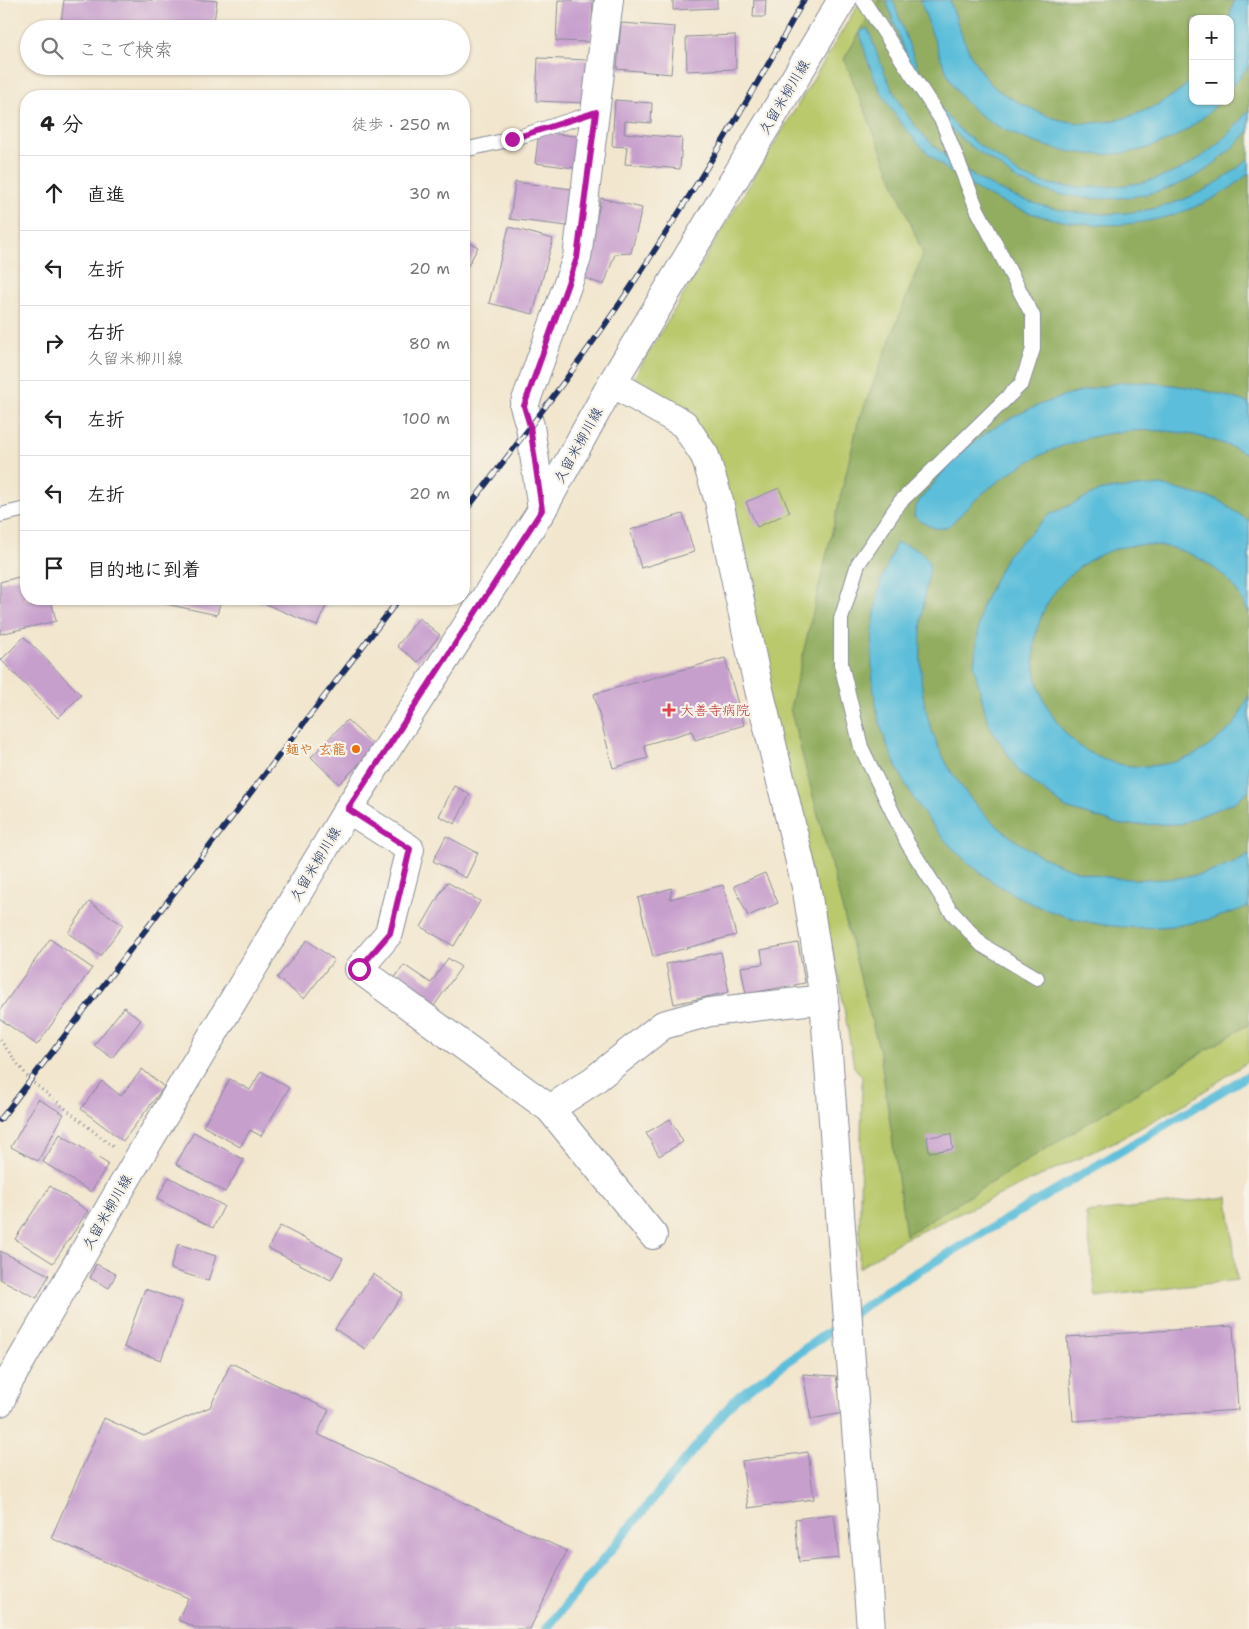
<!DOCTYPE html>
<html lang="ja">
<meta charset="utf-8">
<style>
:root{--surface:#fff;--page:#f6f6f6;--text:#222;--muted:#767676;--line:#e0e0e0}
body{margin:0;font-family:"Shantell Sans","Klee One",sans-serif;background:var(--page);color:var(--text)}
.controls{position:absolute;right:15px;top:15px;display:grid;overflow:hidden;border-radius:10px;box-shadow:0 1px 4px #0004}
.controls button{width:45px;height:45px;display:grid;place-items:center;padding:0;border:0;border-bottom:1px solid var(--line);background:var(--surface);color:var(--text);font:25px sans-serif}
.stop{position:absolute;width:15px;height:15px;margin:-11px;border:4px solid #b5179e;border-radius:50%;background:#fff}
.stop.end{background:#b5179e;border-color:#fff;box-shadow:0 1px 5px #0008}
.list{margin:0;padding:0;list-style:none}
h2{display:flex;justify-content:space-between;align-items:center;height:65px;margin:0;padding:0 20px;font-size:21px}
h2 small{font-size:16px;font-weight:400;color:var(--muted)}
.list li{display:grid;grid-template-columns:32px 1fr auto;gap:15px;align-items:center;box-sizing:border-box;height:75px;padding:0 20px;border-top:1px solid var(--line)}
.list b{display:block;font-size:19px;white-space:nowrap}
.list p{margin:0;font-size:16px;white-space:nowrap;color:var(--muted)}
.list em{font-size:16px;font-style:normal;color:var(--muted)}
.icon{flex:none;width:28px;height:28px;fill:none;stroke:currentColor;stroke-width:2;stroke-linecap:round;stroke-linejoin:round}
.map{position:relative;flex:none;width:1249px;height:1629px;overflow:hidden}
.search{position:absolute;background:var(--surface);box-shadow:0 1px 4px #0004;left:20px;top:20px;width:450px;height:55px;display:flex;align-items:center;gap:12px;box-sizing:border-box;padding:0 18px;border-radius:28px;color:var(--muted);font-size:19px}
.panel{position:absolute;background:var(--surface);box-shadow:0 1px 4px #0004;left:20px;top:90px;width:450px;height:515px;border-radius:20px}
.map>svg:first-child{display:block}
.green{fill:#b9c96c;stroke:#6a7c65;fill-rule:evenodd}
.forest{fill:#92ad60;stroke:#566e5f;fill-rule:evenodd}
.water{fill:#5cbeda;stroke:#3c769c}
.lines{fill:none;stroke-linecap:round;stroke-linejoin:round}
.stream{stroke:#5cbeda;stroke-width:9}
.building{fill:#c79fcd}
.service-casing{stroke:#868a96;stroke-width:16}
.minor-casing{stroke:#868a96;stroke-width:30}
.primary-casing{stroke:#868a96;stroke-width:30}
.path{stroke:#868a96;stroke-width:3;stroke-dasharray:1 4;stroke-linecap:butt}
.service{stroke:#fff;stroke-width:14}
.minor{stroke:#fff;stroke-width:28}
.primary{stroke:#fff;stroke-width:28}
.rail-casing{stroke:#1b2f5e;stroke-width:5.5}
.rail{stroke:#f7f3e8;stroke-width:4;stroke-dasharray:11;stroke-linecap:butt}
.route{stroke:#b5179e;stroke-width:6}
.health-dot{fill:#e0444e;stroke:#f7f3e8;stroke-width:2}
.food-dot{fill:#e8710a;stroke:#f7f3e8;stroke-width:2}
.labels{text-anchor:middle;stroke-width:4.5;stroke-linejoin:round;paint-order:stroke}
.street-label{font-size:14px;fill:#1b2f5e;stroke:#f7f3e8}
.health-label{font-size:14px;fill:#be3a42;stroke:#f7f3e8;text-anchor:start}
.food-label{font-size:14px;fill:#c56008;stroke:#f7f3e8;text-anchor:end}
</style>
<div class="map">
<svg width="1249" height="1629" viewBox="0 0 1249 1629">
<rect width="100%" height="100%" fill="#f7f3e8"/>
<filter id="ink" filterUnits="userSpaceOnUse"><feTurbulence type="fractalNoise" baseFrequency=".02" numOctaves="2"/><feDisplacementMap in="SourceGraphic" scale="10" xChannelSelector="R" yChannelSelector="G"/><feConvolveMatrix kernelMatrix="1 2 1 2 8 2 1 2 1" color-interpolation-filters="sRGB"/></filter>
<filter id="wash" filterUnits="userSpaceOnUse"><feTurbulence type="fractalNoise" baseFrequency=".0096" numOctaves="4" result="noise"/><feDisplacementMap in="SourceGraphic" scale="20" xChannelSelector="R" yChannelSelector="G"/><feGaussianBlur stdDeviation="1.12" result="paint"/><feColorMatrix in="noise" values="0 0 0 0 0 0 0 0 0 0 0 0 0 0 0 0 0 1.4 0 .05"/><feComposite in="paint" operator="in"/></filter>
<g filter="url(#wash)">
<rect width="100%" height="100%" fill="#f2e6ce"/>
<!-- green -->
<path class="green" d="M 861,0 L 1249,0 L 1249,1061 L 1188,1102 L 1114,1142 L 902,1240 L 859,1268 L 862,1077 L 854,1067 L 838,972 L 690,419 L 658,404 L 634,377 ZM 1193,19 L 1230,19 L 1230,101 L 1193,101 Z
M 1228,1197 L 1237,1280 L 1096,1297 L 1086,1213 Z"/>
<!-- forest -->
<path class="forest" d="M 879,0 L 1249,0 L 1249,1024 L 906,1235 L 880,1053 L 790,708 L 858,423 L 923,254 L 844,59 ZM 1193,19 L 1230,19 L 1230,101 L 1193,101 Z"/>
<!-- water -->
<path class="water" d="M 886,0 L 893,0 C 906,37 919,79 943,111 C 957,130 978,145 997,157 C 1007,163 1015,173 1025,177 C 1048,186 1072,188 1096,187 C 1165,186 1206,164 1249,110 L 1249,131 C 1237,144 1224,156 1210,167 C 1158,204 1079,208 1022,182 C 1010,177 1002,166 991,160 C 970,147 950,131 935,110 C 912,77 899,38 886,0 Z
M 920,0 L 950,0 C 959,29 969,59 989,82 C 998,92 1012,99 1024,105 C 1038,112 1052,119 1067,121 C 1110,130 1162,109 1193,79 L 1193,101 L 1220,101 C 1167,159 1099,166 1028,140 C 1003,130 980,119 962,98 C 945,79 930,25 920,0 Z
M 1234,0 L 1249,0 L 1249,66 L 1230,89 L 1229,19 Z
M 868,29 C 882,68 896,106 924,136 C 1009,225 1157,245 1249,158 L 1249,173 C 1227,194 1195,209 1166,217 C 1037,252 885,166 860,31 Z
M 1124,382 C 1173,383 1203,388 1249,403 L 1249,455 C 1172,415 1082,426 1011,472 C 997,482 982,493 970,505 C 963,511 956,521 948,526 C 936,533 923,523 914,516 C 914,504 925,494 933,484 C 980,421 1050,395 1124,382 Z
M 1161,485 L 1218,500 L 1249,521 L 1249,613 C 1243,603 1237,589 1229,581 C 1124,478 969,615 1063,730 C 1082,754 1117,769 1147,766 C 1178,764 1198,757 1221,736 C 1226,732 1232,728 1235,723 C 1240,714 1244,705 1249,696 L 1249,790 L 1235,802 L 1180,824 L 1121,825 L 1066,808 L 1019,772 L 988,723 L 974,666 L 981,608 L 1007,555 L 1049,515 L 1102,490 Z
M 896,543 C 911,546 924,549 929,564 C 931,570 927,580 926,587 C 921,614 920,642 921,670 C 922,773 1014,871 1117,878 C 1161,882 1210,879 1249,855 L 1249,906 C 1120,960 975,910 907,787 C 894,763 882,737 877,710 C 869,671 871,628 879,589 C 882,574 891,558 896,543 Z"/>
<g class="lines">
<!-- stream -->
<path class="stream" d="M 546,1629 L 736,1398 L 887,1290 L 1249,1075"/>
</g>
<g id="blocks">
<!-- building -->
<path class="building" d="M 64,0 L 208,0 L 217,1 L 213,29 L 60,29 Z
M 558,0 L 593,0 L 591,42 L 556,41 Z
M 673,0 L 717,0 L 717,8 L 673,10 Z
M 754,0 L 766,0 L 765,17 L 753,17 Z
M 621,23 L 675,27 L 671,74 L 617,69 Z
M 735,35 L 736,69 L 687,71 L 686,37 Z
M 538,58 L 588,60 L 586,103 L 536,101 Z
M 615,100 L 652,103 L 651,123 L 625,121 L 624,133 L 682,138 L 680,169 L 625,164 L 627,147 L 612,146 Z
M 539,132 L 585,137 L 582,169 L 535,163 Z
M 515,182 L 572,189 L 567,226 L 510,219 Z
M 601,198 L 642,208 L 631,253 L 615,254 L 604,285 L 579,276 L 591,245 Z
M 509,227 L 553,239 L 533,314 L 489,303 Z
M 464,240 L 478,247 L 464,273 Z
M 779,488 L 790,512 L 757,527 L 746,502 Z
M 683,514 L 694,552 L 641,568 L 630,530 Z
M 26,575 L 26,599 L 51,599 L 56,621 L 0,634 L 0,582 Z
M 158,599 L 221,599 L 217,615 L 157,602 Z
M 254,599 L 329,599 L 317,626 Z
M 419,618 L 440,635 L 418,662 L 397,646 Z
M 24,637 L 81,695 L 58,718 L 1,660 Z
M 725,658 L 744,725 L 695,740 L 692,731 L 644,745 L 648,758 L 613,768 L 594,694 Z
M 347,720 L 376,747 L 339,784 L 311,757 Z
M 454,786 L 470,794 L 455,824 L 439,816 Z
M 446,836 L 478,853 L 466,878 L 433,861 Z
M 765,873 L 778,903 L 748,916 L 734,886 Z
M 447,882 L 480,901 L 454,946 L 421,927 Z
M 723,885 L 736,935 L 653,957 L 638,898 L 672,888 L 670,899 Z
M 89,902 L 123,925 L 100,956 L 68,933 Z
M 50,939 L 92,968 L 37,1045 L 0,1019 L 0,1010 Z
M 307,940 L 334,960 L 304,999 L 277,978 Z
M 798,943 L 805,983 L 746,994 L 741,967 L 763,964 L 761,950 Z
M 721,952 L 729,992 L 674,1004 L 666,964 Z
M 448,958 L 461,967 L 434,1006 L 394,979 L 404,965 L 431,983 Z
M 124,1007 L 141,1020 L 112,1058 L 94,1045 Z
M 142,1069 L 164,1087 L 123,1141 L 81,1109 L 102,1081 L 121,1096 Z
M 261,1071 L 289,1088 L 261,1136 L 250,1130 L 240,1147 L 203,1126 L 230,1079 L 250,1090 Z
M 38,1099 L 64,1114 L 38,1161 L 11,1147 Z
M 670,1119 L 683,1142 L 659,1156 L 646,1133 Z
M 194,1132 L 244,1160 L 225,1192 L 176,1164 Z
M 60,1134 L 108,1164 L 91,1192 L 43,1162 Z
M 951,1134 L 953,1149 L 929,1152 L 927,1137 Z
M 169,1177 L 224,1206 L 213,1228 L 157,1199 Z
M 50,1186 L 88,1211 L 53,1263 L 15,1239 Z
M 280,1226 L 343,1258 L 331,1280 L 268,1248 Z
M 178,1244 L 216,1256 L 208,1281 L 170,1269 Z
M 0,1251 L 49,1275 L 37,1298 L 0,1279 Z
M 96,1264 L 116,1274 L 109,1288 L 90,1278 Z
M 373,1274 L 403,1294 L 365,1349 L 335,1329 Z
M 145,1289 L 182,1302 L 161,1360 L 124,1347 Z
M 1233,1326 L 1238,1410 L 1073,1421 L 1067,1337 Z
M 231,1363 L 329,1410 L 317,1434 L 567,1551 L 530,1629 L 199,1629 L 178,1620 L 188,1598 L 51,1538 L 104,1418 L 144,1436 L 210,1407 Z
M 803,1374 L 836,1376 L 843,1413 L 811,1419 Z
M 808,1452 L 814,1499 L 748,1508 L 742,1461 Z
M 834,1514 L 839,1558 L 799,1562 L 795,1519 Z"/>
</g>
</g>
<g filter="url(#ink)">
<use href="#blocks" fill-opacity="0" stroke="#868a96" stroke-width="1"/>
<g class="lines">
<defs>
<path id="service" d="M 863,0 L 942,121 L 977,209 L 1033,316 L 1033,349 L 1022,383 L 900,502 L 858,564 L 841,619 L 841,664 L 861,747 L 908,844 L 950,910 L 982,945 L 1037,978
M 464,150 L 512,139 L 596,112
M 0,515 L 26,509"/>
<path id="minor" d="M 612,383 L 684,424 L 705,456 L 719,501 L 757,681 L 807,891 L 824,999 L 871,1629
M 542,510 L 530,426 L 524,406 L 577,258 L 609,0
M 348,809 L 410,849 L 389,933 L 359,969 L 550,1109 L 653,1235
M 550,1109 L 594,1080 L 663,1025 L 710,1012 L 824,999"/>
<path id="primary" d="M 0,1402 L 8,1383 L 135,1164 L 348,809 L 542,510 L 612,383 L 842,0"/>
</defs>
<!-- service casing -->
<use href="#service" class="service-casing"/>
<!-- minor casing -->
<use href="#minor" class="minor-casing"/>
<!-- primary casing -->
<use href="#primary" class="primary-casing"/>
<!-- path -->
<path class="path" d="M 0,1040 L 30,1080 L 113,1147"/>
<!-- service -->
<use href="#service" class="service"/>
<!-- minor -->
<use href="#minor" class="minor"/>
<!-- primary -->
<use href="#primary" class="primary"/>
<defs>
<path id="rail" d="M 464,513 C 523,436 583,360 636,279 C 696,188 752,95 804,0
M 0,1120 L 399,599"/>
</defs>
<!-- rail casing -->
<use href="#rail" class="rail-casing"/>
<!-- rail -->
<use href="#rail" class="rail"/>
</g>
</g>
<g class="lines" filter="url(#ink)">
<!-- route -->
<path class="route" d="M 359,969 L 390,933 L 410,849 L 348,809 L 542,510 L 530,426 L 524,406 L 577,258 L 596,112 L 512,139"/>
</g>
<!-- markers -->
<path class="health-dot" d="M666.5 702.5h5v5h5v5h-5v5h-5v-5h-5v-5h5z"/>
<circle class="food-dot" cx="356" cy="749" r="5"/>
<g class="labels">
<!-- street labels -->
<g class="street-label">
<text transform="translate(784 97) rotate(-59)" y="5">久留米柳川線</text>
<text transform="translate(578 445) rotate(-61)" y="5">久留米柳川線</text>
<text transform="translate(315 864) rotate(-59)" y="5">久留米柳川線</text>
<text transform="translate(107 1212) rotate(-60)" y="5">久留米柳川線</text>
</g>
<!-- health labels -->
<g class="health-label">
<text x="680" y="715">大善寺病院</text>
</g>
<!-- food labels -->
<g class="food-label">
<text x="346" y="754">麺や 玄龍</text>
</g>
</g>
</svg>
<div class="controls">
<button>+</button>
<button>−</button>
</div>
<div class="stop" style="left:359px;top:969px"></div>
<div class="stop end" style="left:512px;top:139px"></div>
<div class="search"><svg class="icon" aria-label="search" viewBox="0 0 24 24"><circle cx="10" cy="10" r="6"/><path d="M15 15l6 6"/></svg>ここで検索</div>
<section class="panel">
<h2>4 分<small>徒歩 · 250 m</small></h2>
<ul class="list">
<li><svg class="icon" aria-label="ahead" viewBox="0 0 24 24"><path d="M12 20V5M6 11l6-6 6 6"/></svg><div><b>直進</b></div><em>30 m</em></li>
<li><svg class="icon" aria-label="left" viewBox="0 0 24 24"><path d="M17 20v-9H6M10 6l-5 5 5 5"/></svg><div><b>左折</b></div><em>20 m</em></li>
<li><svg class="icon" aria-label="right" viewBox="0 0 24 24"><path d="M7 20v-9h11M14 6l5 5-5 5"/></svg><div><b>右折</b><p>久留米柳川線</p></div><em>80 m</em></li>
<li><svg class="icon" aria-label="left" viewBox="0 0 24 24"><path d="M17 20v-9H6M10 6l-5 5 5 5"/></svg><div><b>左折</b></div><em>100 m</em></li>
<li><svg class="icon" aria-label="left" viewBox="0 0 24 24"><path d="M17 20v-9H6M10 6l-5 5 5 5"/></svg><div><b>左折</b></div><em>20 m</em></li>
<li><svg class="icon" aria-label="arrive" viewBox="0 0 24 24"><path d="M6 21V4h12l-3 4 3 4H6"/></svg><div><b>目的地に到着</b></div></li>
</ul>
</section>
</div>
